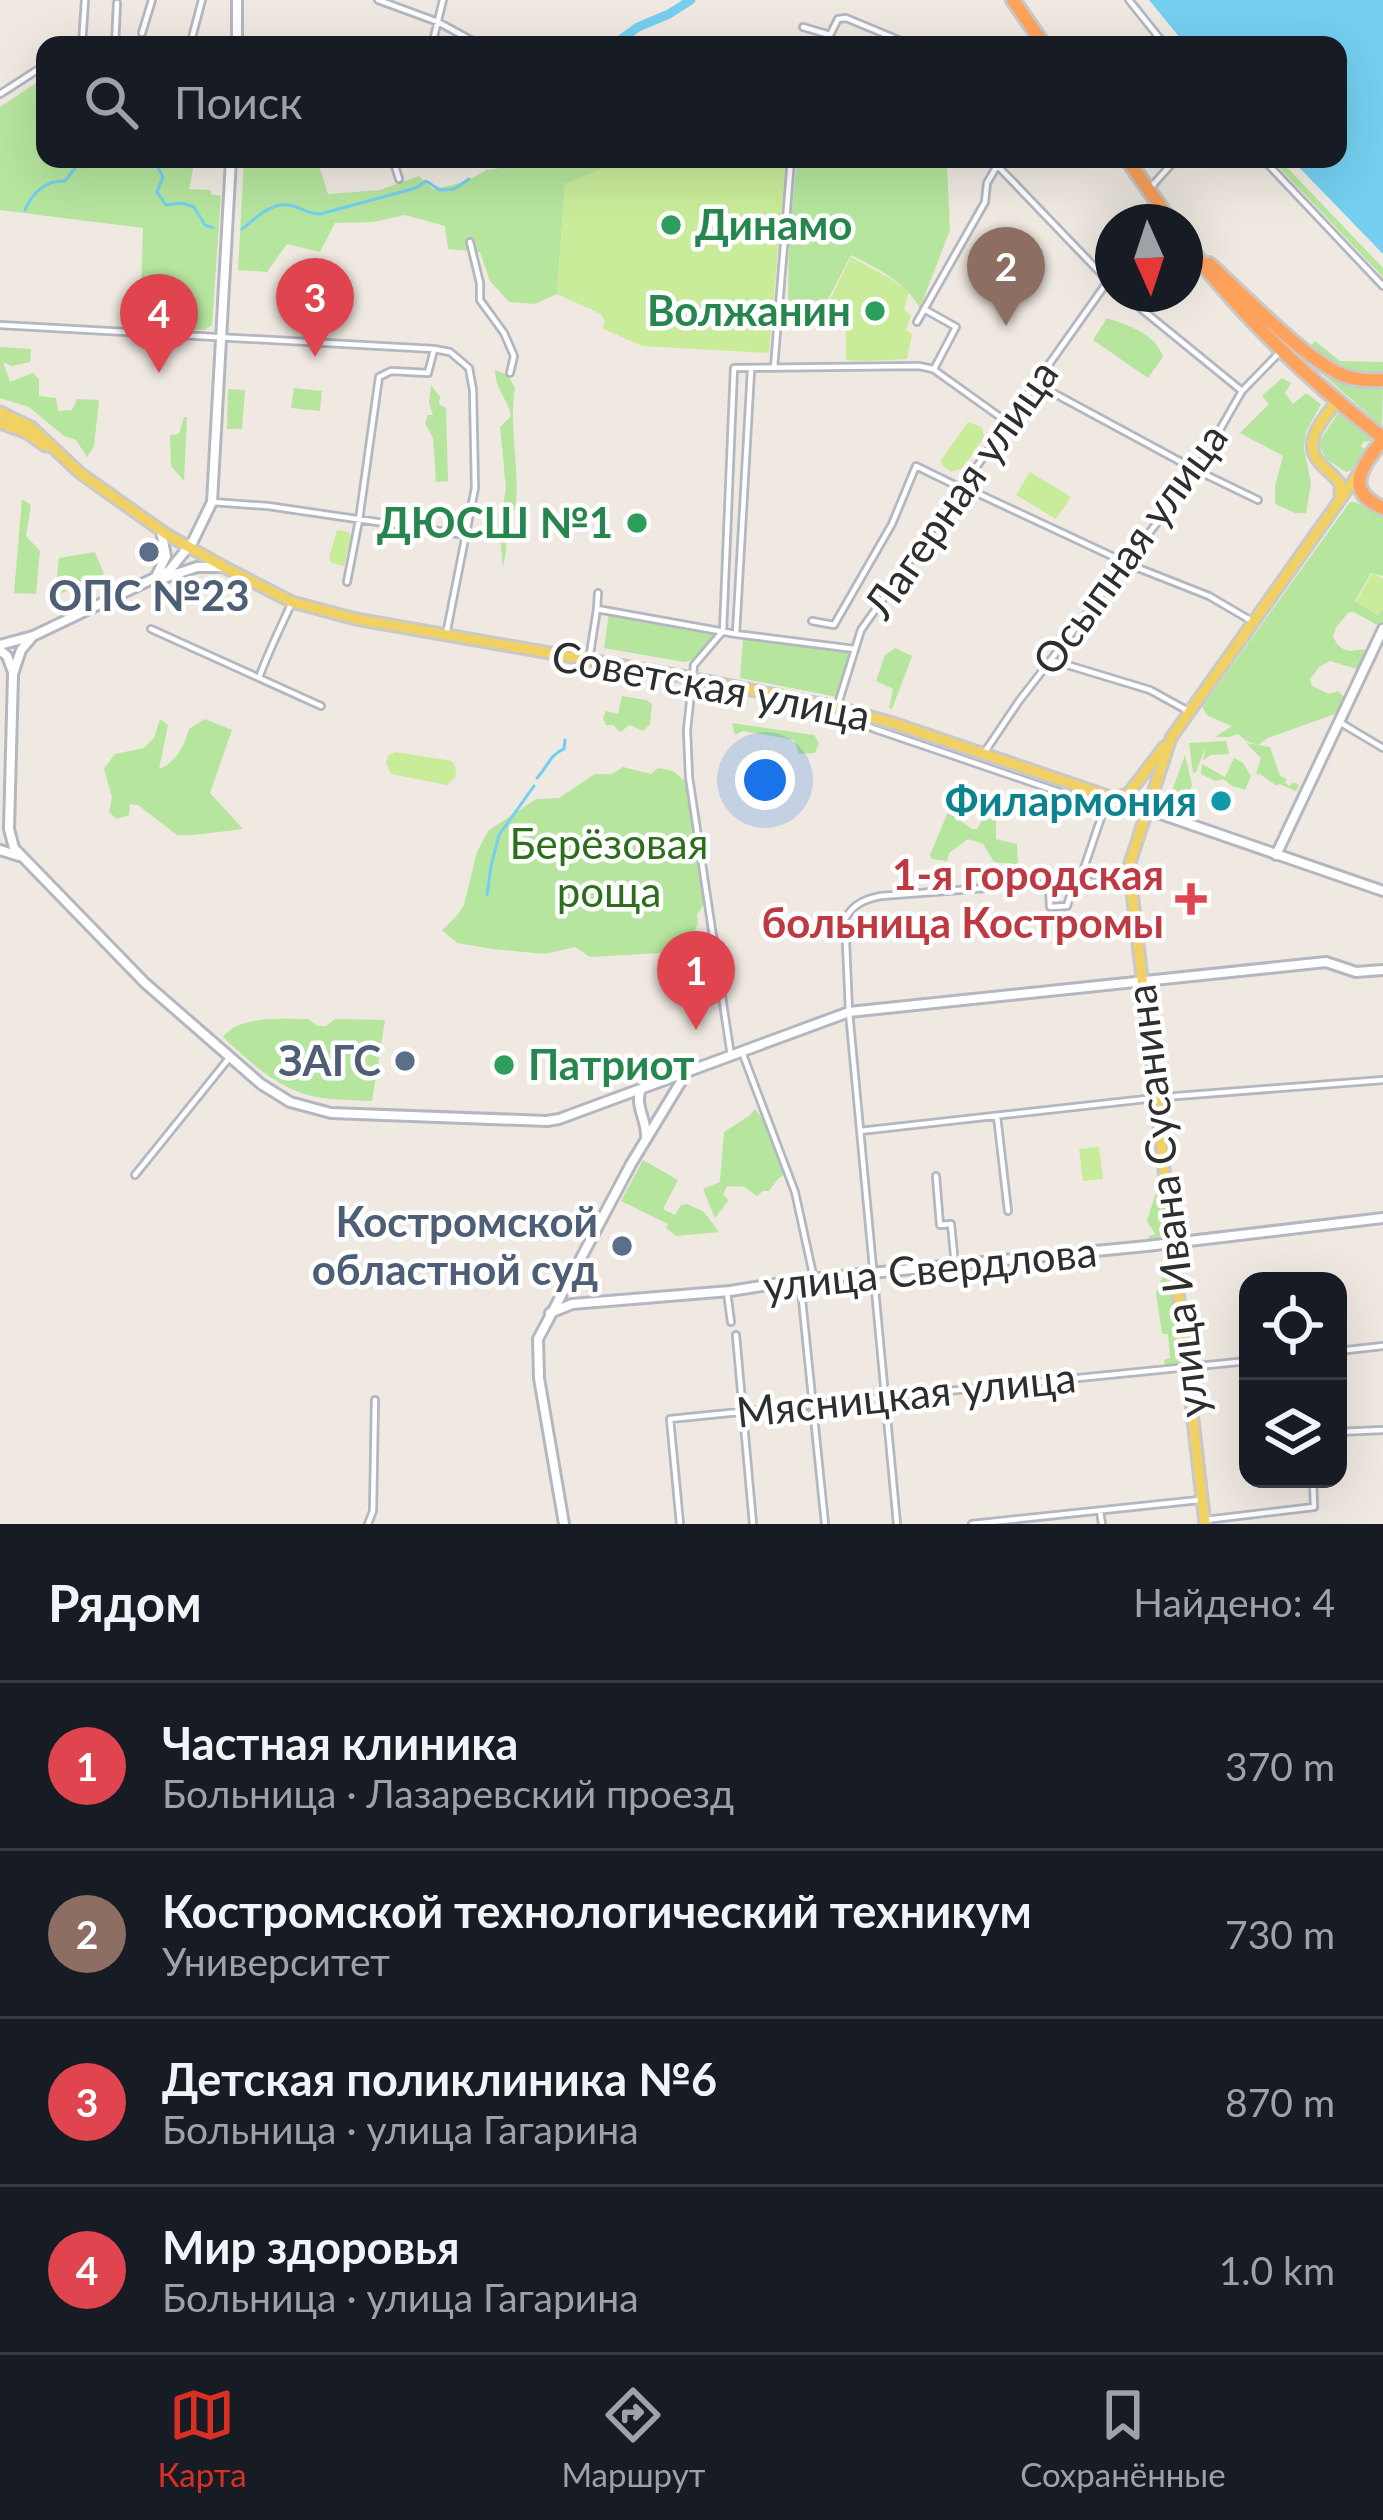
<!DOCTYPE html>
<html lang="ru">
<meta charset="utf-8">
<style>
:root{--surface:#171b24;--page:#20242c;--text:#f1f3f6;--muted:#9ea1a6;--line:#363941;--accent:#d93025}
body{margin:0;font-family:Lato,sans-serif;background:var(--page);color:var(--text)}
.controls{position:absolute;right:36px;bottom:36px;display:grid;overflow:hidden;border-radius:24px;box-shadow:0 12px 48px #0002}
.controls button{width:108px;height:108px;display:grid;place-items:center;padding:0;border:0;border-bottom:3px solid var(--line);background:var(--surface);color:var(--text);font:60px sans-serif}
.compass{position:absolute;left:1095px;top:204px;width:108px;height:108px;border-radius:50%;background:var(--surface);box-shadow:0 12px 48px #0002;rotate:177deg}
.you{position:absolute;left:765px;top:780px;width:42px;height:42px;margin:-30px;border:9px solid #fff;border-radius:50%;background:#1a73e8;box-shadow:0 0 0 18px #1a73e833}
.badge{display:grid;place-items:center;width:78px;height:78px;border-radius:50%;background:var(--accent);color:#fff;font-size:39px;font-weight:700}
.pin{position:absolute;translate:-50% -99px;filter:drop-shadow(0 3px 6px #0008)}
.pin::after{content:'';position:absolute;top:63px;width:42px;height:36px;background:inherit;clip-path:polygon(0 0,100% 0,50% 100%)}
.list{margin:0;padding:0;list-style:none}
h2{display:flex;justify-content:space-between;align-items:center;height:156px;margin:0;padding:0 48px;font-size:51px}
h2 small{font-size:39px;font-weight:400;color:var(--muted)}
.list li{display:grid;grid-template-columns:78px 1fr auto;gap:36px;align-items:center;box-sizing:border-box;height:168px;padding:0 48px;border-top:3px solid var(--line)}
.list b{display:block;font-size:45px;white-space:nowrap}
.list p{margin:0;font-size:39px;white-space:nowrap;color:var(--muted)}
.list em{font-size:39px;font-style:normal;color:var(--muted)}
.icon{flex:none;width:66px;height:66px;fill:none;stroke:currentColor;stroke-width:2;stroke-linecap:round;stroke-linejoin:round}
.map{position:relative;flex:none;width:1383px;height:1524px;overflow:hidden}
.search{position:absolute;background:var(--surface);box-shadow:0 12px 48px #0002;left:36px;right:36px;top:36px;height:132px;display:flex;align-items:center;gap:30px;box-sizing:border-box;padding:0 42px;border-radius:24px;color:var(--muted);font-size:45px}
.sheet{height:828px;background:var(--surface)}
nav{display:flex;justify-content:space-around;align-items:center;box-sizing:border-box;height:168px;border-top:3px solid var(--line);background:var(--surface);font-size:33px;color:var(--muted)}
nav a{display:grid;justify-items:center;gap:6px}
nav .on{color:var(--accent)}
.map>svg:first-child{display:block}
.green{fill:#b6e59e}
.pitch{fill:#c9ec9a}
.water{fill:#75cff0}
.lines{fill:none;stroke-linecap:round;stroke-linejoin:round}
.stream{stroke:#75cff0;stroke-width:3}
.river{stroke:#75cff0;stroke-width:9}
.street-casing{stroke:#b4b7c1;stroke-width:10}
.secondary-casing{stroke:#b4b7c1;stroke-width:14}
.primary-casing{stroke:#c9c9c9;stroke-width:15}
.highway-casing{stroke:#c9c9c9;stroke-width:18}
.street{stroke:#fff;stroke-width:4.5}
.secondary{stroke:#fff;stroke-width:8}
.primary{stroke:#f2d163;stroke-width:9}
.highway{stroke:#ffa35c;stroke-width:12}
.leisure-dot{fill:#2e9e5b;stroke:#fff;stroke-width:4.5}
.service-dot{fill:#5c6f8a;stroke:#fff;stroke-width:4.5}
.culture-dot{fill:#0f9aa8;stroke:#fff;stroke-width:4.5}
.health-dot{fill:#e0444e;stroke:#fff;stroke-width:4.5}
.labels{text-anchor:middle;stroke-width:9;stroke-linejoin:round;paint-order:stroke}
.leisure-label{font-size:42px;font-weight:bold;fill:#27864d;stroke:#fff;text-anchor:start}
.street-label{font-size:42px;fill:#2e2e2e;stroke:#fff}
.service-label{font-size:42px;font-weight:bold;fill:#4e5e75;stroke:#fff;text-anchor:end}
.culture-label{font-size:42px;font-weight:bold;fill:#0d838f;stroke:#fff;text-anchor:end}
.park-label{font-size:42px;fill:#2c6e1b;stroke:#fff}
.health-label{font-size:42px;font-weight:bold;fill:#be3a42;stroke:#fff;text-anchor:end}
</style>
<div class="map">
<svg width="1383" height="1524" viewBox="0 0 1383 1524">
<rect width="100%" height="100%" fill="#efe9e1"/>
<!-- green -->
<path class="green" d="M 45,77 L 45,159 L 195,159 L 189,189 L 211,190 L 211,194 L 221,196 L 212,325 L 205,330 L 146,327 L 140,317 L 143,228 L 0,210 L 0,107 Z
M 244,159 L 317,159 L 328,194 L 380,190 L 419,176 L 433,189 L 466,182 L 486,170 L 532,164 L 543,159 L 627,159 L 565,184 L 557,294 L 535,304 L 509,302 L 490,281 L 480,252 L 448,249 L 445,226 L 405,215 L 373,222 L 335,223 L 320,252 L 287,244 L 267,272 L 238,270 Z
M 797,159 L 934,159 L 947,164 L 950,230 L 920,308 C 904,281 878,269 851,255 L 826,303 L 811,300 L 807,312 L 803,312 L 801,307 L 788,300 L 789,235 Z
M 1271,159 L 1279,159 L 1383,268 L 1383,277 Z
M 1107,318 C 1129,326 1155,333 1163,357 L 1148,378 L 1093,340 Z
M 1265,324 L 1342,381 L 1362,387 L 1383,387 L 1382,426 Z
M 1315,341 L 1340,361 L 1383,362 L 1383,374 C 1352,374 1335,364 1311,346 Z
M 0,347 L 31,349 L 30,362 L 12,366 L 3,362 L 10,382 L 33,373 L 39,379 L 39,396 L 56,398 L 58,411 L 72,410 L 77,399 L 99,400 L 94,446 L 87,457 L 76,440 L 64,436 L 29,407 L 0,398 Z
M 495,370 L 508,375 L 515,388 C 508,428 521,469 515,510 L 506,515 C 507,531 507,552 503,567 L 499,527 L 506,488 L 500,427 L 511,416 C 507,396 496,392 495,370 Z
M 1282,378 L 1291,383 L 1285,393 L 1293,404 L 1306,393 L 1321,404 L 1306,432 L 1304,448 L 1311,483 L 1306,513 L 1295,513 L 1275,504 L 1275,486 L 1283,456 L 1240,433 L 1269,404 L 1262,396 Z
M 431,385 L 440,397 L 439,404 L 446,408 L 448,481 L 436,482 L 433,438 L 425,423 L 428,415 L 433,415 L 429,403 Z
M 294,388 L 322,391 L 320,411 L 291,408 Z
M 228,389 L 245,390 L 242,429 L 227,429 Z
M 1338,413 L 1383,447 L 1383,451 L 1370,441 L 1363,442 L 1361,446 L 1366,450 L 1352,470 L 1346,472 L 1326,459 L 1318,444 Z
M 184,417 L 187,417 L 184,481 L 171,466 L 170,435 L 179,434 Z
M 22,499 L 31,505 L 26,536 L 40,551 L 36,594 L 14,593 Z
M 1350,502 L 1355,502 L 1383,516 L 1383,576 L 1371,573 L 1355,601 L 1378,615 L 1383,608 L 1383,621 L 1379,626 L 1354,612 L 1349,612 L 1336,627 L 1333,637 C 1345,659 1354,647 1369,650 L 1360,670 L 1330,661 L 1319,667 L 1310,679 L 1312,686 L 1329,694 L 1338,691 L 1345,698 L 1355,683 L 1336,721 L 1334,720 L 1335,714 L 1268,738 L 1258,745 L 1246,741 L 1238,734 L 1229,737 L 1215,737 L 1232,726 L 1208,716 L 1202,707 Z
M 95,552 L 104,574 L 55,596 L 59,558 Z
M 609,613 L 716,632 L 693,660 L 684,662 L 604,648 Z
M 743,638 L 850,651 L 837,697 L 740,678 Z
M 895,648 L 912,656 L 892,709 L 889,708 L 893,689 L 876,681 L 885,655 Z
M 622,696 L 646,700 L 652,704 L 650,724 L 643,731 L 630,725 L 620,732 L 613,725 L 606,725 L 603,718 L 606,711 L 618,714 Z
M 160,719 L 168,725 L 159,769 C 177,762 184,746 189,729 L 205,719 L 232,730 L 210,793 L 243,829 L 194,835 L 177,835 L 138,805 L 130,804 L 129,815 L 117,819 L 109,812 L 112,797 L 104,769 L 115,754 L 144,748 L 154,738 Z
M 732,723 L 814,735 L 819,743 L 815,753 L 799,754 L 794,740 L 743,731 L 735,735 Z
M 1226,741 L 1229,754 L 1211,755 L 1203,760 L 1206,746 L 1196,772 L 1193,773 L 1189,743 Z
M 1246,743 L 1270,747 L 1280,776 L 1287,779 L 1285,783 L 1290,786 L 1293,782 L 1299,785 L 1296,791 L 1279,784 L 1277,786 L 1260,774 L 1256,774 L 1261,758 Z
M 1185,755 L 1192,785 L 1187,800 L 1181,804 L 1169,799 Z
M 1234,758 L 1243,763 L 1251,776 L 1245,790 L 1232,786 L 1223,779 L 1216,781 L 1201,774 L 1202,764 L 1225,777 Z
M 623,767 L 651,774 L 658,768 L 673,771 L 685,781 L 706,901 L 697,915 L 698,923 L 694,933 L 677,952 L 590,957 L 575,947 L 545,954 L 493,949 L 457,943 L 442,930 L 455,918 L 464,905 L 477,852 L 488,831 L 536,799 L 559,798 L 595,774 L 612,774 Z
M 948,812 L 972,829 L 977,829 L 984,817 L 996,820 L 996,839 L 1017,844 L 1018,865 L 994,862 L 983,844 L 968,839 L 949,853 L 947,861 L 932,859 L 930,855 Z
M 308,1019 L 318,1026 L 326,1026 L 335,1019 L 385,1020 L 372,1101 C 355,1100 339,1100 322,1098 C 282,1093 251,1063 223,1037 C 239,1015 283,1019 308,1019 Z
M 755,1109 L 766,1124 L 785,1174 L 778,1179 L 769,1191 L 763,1191 L 757,1196 L 745,1187 L 727,1186 L 723,1195 L 729,1200 L 715,1218 L 703,1189 L 720,1182 L 724,1132 L 749,1116 Z
M 643,1160 L 678,1180 L 663,1209 L 675,1215 L 681,1205 L 687,1204 L 704,1212 L 719,1232 L 676,1236 L 666,1228 L 668,1224 L 621,1201 Z
M 1159,1183 L 1165,1238 L 1149,1239 L 1149,1236 L 1155,1234 L 1147,1221 Z
M 1168,1262 L 1180,1364 L 1165,1366 L 1164,1360 L 1170,1358 L 1168,1334 L 1162,1334 L 1156,1293 Z"/>
<!-- pitch -->
<path class="pitch" d="M 627,159 L 786,159 L 769,353 L 642,346 L 602,328 L 605,322 L 601,314 L 557,294 L 565,184 Z
M 851,257 L 891,279 L 909,292 L 904,309 L 911,316 L 906,330 L 912,334 L 907,359 C 886,360 867,362 846,360 L 846,313 L 829,301 Z
M 968,422 L 982,427 L 984,437 L 963,468 L 951,472 L 942,465 L 941,460 Z
M 1030,472 L 1071,497 L 1056,519 L 1016,495 Z
M 337,530 L 348,532 L 351,536 L 344,566 L 332,563 L 329,558 Z
M 1372,573 L 1383,579 L 1383,607 L 1379,615 L 1356,602 Z
M 396,752 L 452,761 L 456,768 L 455,778 L 447,785 L 391,774 L 386,763 L 389,755 Z
M 1099,1147 L 1103,1179 L 1083,1181 L 1079,1149 Z"/>
<!-- water -->
<path class="water" d="M 1149,0 L 1383,0 L 1383,254 L 1291,159 L 1338,159 L 1338,45 L 1186,45 Z"/>
<g class="lines">
<!-- stream -->
<path class="stream" d="M 140,159 L 148,159
M 150,159 L 155,162 L 163,177 L 157,192 L 166,205 L 182,203 L 194,207 L 205,225 L 213,228
M 25,210 C 32,193 46,180 65,181 L 82,159
M 242,229 C 254,220 270,202 289,205 C 301,207 307,214 320,214 L 416,188 L 426,181 L 440,190 L 454,189 L 469,179
M 537,778 C 547,768 550,754 564,749 L 565,740
M 487,895 L 491,866 L 499,835 L 534,786"/>
<!-- river -->
<path class="river" d="M 613,45 L 638,27 L 669,14 L 691,0"/>
<defs>
<path id="street" d="M 378,0 L 438,22 L 480,45
M 1129,0 L 1165,45
M 803,27 L 830,35 L 838,19 L 846,18 L 911,45
M 142,33 L 152,0
M 82,45 L 85,0
M 115,45 L 117,3
M 190,45 L 202,0
M 432,45 L 443,0
M 0,94 L 45,65
M 991,159 L 1113,286
M 1263,159 L 1383,286
M 399,179 L 395,166 L 404,159
M 1152,186 L 1176,159
M 470,242 L 480,283 L 480,300 L 504,333 L 514,356 L 510,373
M 1123,294 L 1242,391
M 924,309 L 956,327 L 934,369
M 917,322 L 985,202 L 987,183 L 1001,159
M 0,325 L 434,349 L 450,352 L 469,368 L 473,390 L 475,488 L 446,635
M 774,368 L 791,159
M 1035,383 L 1196,470 L 1258,500
M 962,486 L 1133,566 L 1209,596 L 1250,620
M 212,502 L 268,506 L 466,535
M 347,582 L 359,520 L 379,377 L 391,371 L 428,373 L 434,350
M 597,609 L 598,593
M 812,621 L 834,625 L 892,524 L 916,466 L 961,488
M 151,629 L 321,706
M 736,634 L 751,370
M 589,660 L 597,609 L 736,634 L 854,649
M 1051,660 L 1150,690 L 1188,711
M 259,678 C 268,652 281,627 292,602
M 838,704 L 861,630 L 1108,281
M 842,712 L 852,720 L 875,729 L 1092,803 L 1105,806 L 1119,803
M 1341,723 L 1383,748
M 984,753 L 1019,701 L 1194,475 L 1242,391 L 1279,353
M 1083,871 L 1129,887
M 742,1052 L 795,1192 L 814,1279
M 731,1056 L 689,777 L 687,730 L 694,665 L 723,631 L 734,368 L 919,366 L 933,369 L 1007,422
M 997,1116 L 1008,1211
M 860,1131 L 1164,1097 L 1383,1080
M 135,1175 L 230,1057
M 936,1176 L 940,1225 L 951,1224 L 955,1265
M 800,1280 L 825,1524
M 727,1292 L 731,1322
M 736,1335 L 753,1524
M 1338,1351 L 1383,1346
M 1338,1432 L 1383,1430
M 1100,1511 L 1102,1524
M 1205,1520 L 1314,1507 L 1313,1479
M 368,1524 L 373,1511 L 375,1400
M 680,1524 L 670,1419 L 1248,1361
M 897,1524 L 849,1012 L 845,919 C 853,904 865,899 881,896 L 1025,885 L 1047,884 L 1049,887 L 1050,907 L 1067,906 L 1075,880 L 1083,871 L 1105,806
M 972,1524 L 1199,1500"/>
<path id="secondary" d="M 237,45 L 237,0
M 155,579 L 166,556 L 161,531
M 161,579 L 197,567 L 222,567
M 33,636 L 21,650 L 13,674 L 9,829 L 14,848 L 145,983 L 261,1084 L 290,1102 L 331,1113 L 547,1121 L 559,1119 L 849,1012 L 1326,962 L 1356,972 L 1383,970
M 0,645 L 33,636 L 169,571 L 193,541 L 212,502 L 231,159
M 0,650 L 7,656 L 13,672
M 1146,809 L 1383,891
M 0,850 L 19,856
M 1276,855 L 1383,629
M 641,1089 C 634,1105 647,1120 646,1137
M 550,1313 L 572,1304 L 730,1291 L 800,1280 L 1147,1246 L 1383,1218
M 564,1524 L 539,1378 L 538,1339 L 631,1164 L 685,1075"/>
<path id="primary" d="M 1337,401 C 1324,418 1301,442 1319,462 C 1326,470 1334,475 1340,484 L 1340,495
M 0,412 L 31,427 L 80,473 L 166,534 L 224,567 L 292,602 L 356,619 L 692,678 L 836,707 L 896,724 L 1146,809
M 0,423 L 27,433 L 45,446
M 1115,799 L 1129,793 L 1164,747
M 1205,1524 L 1129,866 L 1171,738 L 1359,473"/>
<path id="highway" d="M 1013,0 L 1044,45
M 1127,159 L 1171,222
M 1185,241 C 1241,317 1309,380 1383,438
M 1209,264 C 1245,296 1295,350 1336,372 C 1350,380 1367,381 1383,380
M 1383,439 C 1364,465 1341,490 1383,508"/>
</defs>
<!-- street casing -->
<use href="#street" class="street-casing"/>
<!-- secondary casing -->
<use href="#secondary" class="secondary-casing"/>
<!-- primary casing -->
<use href="#primary" class="primary-casing"/>
<!-- highway casing -->
<use href="#highway" class="highway-casing"/>
<!-- street -->
<use href="#street" class="street"/>
<!-- secondary -->
<use href="#secondary" class="secondary"/>
<!-- primary -->
<use href="#primary" class="primary"/>
<!-- highway -->
<use href="#highway" class="highway"/>
</g>
<!-- markers -->
<g class="leisure-dot">
<circle cx="671" cy="225" r="12"/>
<circle cx="875" cy="311" r="12"/>
<circle cx="637" cy="523" r="12"/>
<circle cx="504" cy="1065" r="12"/>
</g>
<g class="service-dot">
<circle cx="149" cy="552" r="12"/>
<circle cx="405" cy="1061" r="12"/>
<circle cx="622" cy="1246" r="12"/>
</g>
<circle class="culture-dot" cx="1221" cy="801" r="12"/>
<path class="health-dot" d="M1185 881h12v12h12v12h-12v12h-12v-12h-12v-12h12z"/>
<g class="labels">
<!-- leisure labels -->
<g class="leisure-label">
<text x="695" y="240">Динамо</text>
<text x="851" y="326" text-anchor="end">Волжанин</text>
<text x="613" y="538" text-anchor="end">ДЮСШ №1</text>
<text x="528" y="1080">Патриот</text>
</g>
<!-- street labels -->
<g class="street-label">
<text transform="translate(961 489) rotate(-55)" y="15">Лагерная улица</text>
<text transform="translate(1130 549) rotate(-54)" y="15">Осыпная улица</text>
<text transform="translate(711 686) rotate(11)" y="15">Советская улица</text>
<text transform="translate(1167 1201) rotate(-97)" y="15">улица Ивана Сусанина</text>
<text transform="translate(930 1269) rotate(-6)" y="15">улица Свердлова</text>
<text transform="translate(906 1395) rotate(-6)" y="15">Мясницкая улица</text>
</g>
<!-- service labels -->
<g class="service-label">
<text x="149" y="611" text-anchor="middle">ОПС №23</text>
<text x="381" y="1076">ЗАГС</text>
<text x="598" y="1237">Костромской<tspan x="598" dy="48">областной суд</tspan></text>
</g>
<!-- culture labels -->
<g class="culture-label">
<text x="1197" y="816">Филармония</text>
</g>
<!-- park labels -->
<g class="park-label">
<text x="609" y="859">Берёзовая<tspan x="609" dy="48">роща</tspan></text>
</g>
<!-- health labels -->
<g class="health-label">
<text x="1164" y="890">1-я городская<tspan x="1164" dy="48">больница Костромы</tspan></text>
</g>
</g>
</svg>
<div class="controls">
<button><svg class="icon" aria-label="locate" viewBox="0 0 24 24"><circle cx="12" cy="12" r="6"/><path d="M12 2v4M12 18v4M2 12h4M18 12h4"/></svg></button>
<button><svg class="icon" aria-label="layers" viewBox="0 0 24 24"><path d="M12 4l9 5-9 5-9-5zM3 14l9 5 9-5"/></svg></button>
</div>
<svg class="compass" viewBox="-18 -18 36 36"><path d="M0-13l5 13h-10z" fill="#e53935"/><path d="M0 13l5-13h-10z" fill="#9ea1a6"/></svg>
<div class="you"></div>
<div class="pin badge" style="left:696px;top:1030px;background:#e0444e">1</div>
<div class="pin badge" style="left:1006px;top:326px;background:#8d6e63">2</div>
<div class="pin badge" style="left:315px;top:357px;background:#e0444e">3</div>
<div class="pin badge" style="left:159px;top:373px;background:#e0444e">4</div>
<div class="search"><svg class="icon" aria-label="search" viewBox="0 0 24 24"><circle cx="10" cy="10" r="6"/><path d="M15 15l6 6"/></svg>Поиск</div>
</div>
<section class="sheet">
<h2>Рядом<small>Найдено: 4</small></h2>
<ul class="list">
<li><span class="badge" style="background:#e0444e">1</span><div><b>Частная клиника</b><p>Больница · Лазаревский проезд</p></div><em>370 m</em></li>
<li><span class="badge" style="background:#8d6e63">2</span><div><b>Костромской технологический техникум</b><p>Университет</p></div><em>730 m</em></li>
<li><span class="badge" style="background:#e0444e">3</span><div><b>Детская поликлиника №6</b><p>Больница · улица Гагарина</p></div><em>870 m</em></li>
<li><span class="badge" style="background:#e0444e">4</span><div><b>Мир здоровья</b><p>Больница · улица Гагарина</p></div><em>1.0 km</em></li>
</ul>
</section>
<nav>
<a class="on"><svg class="icon" aria-label="map" viewBox="0 0 24 24"><path d="M3 6l6-2 6 2 6-2v14l-6 2-6-2-6 2zM9 4v14M15 6v14"/></svg>Карта</a>
<a><svg class="icon" aria-label="directions" viewBox="0 0 24 24"><path d="M12 3l9 9-9 9-9-9zM9 14v-3h6M13 9l2 2-2 2"/></svg>Маршрут</a>
<a><svg class="icon" aria-label="saved" viewBox="0 0 24 24"><path d="M7 4h10v16l-5-4-5 4z"/></svg>Сохранённые</a>
</nav>
